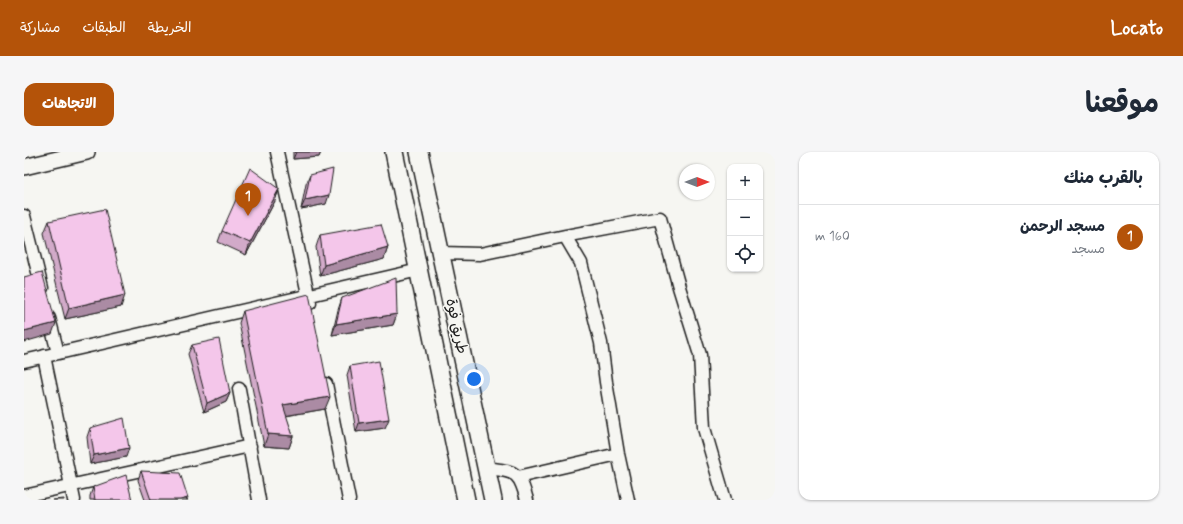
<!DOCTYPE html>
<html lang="ar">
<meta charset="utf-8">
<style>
:root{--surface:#fff;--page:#f6f6f7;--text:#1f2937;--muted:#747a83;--line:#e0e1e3;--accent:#b45309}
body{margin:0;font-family:Mynerve,"Playpen Sans Arabic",sans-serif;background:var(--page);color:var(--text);direction:rtl}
.controls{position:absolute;right:12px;top:12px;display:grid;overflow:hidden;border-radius:8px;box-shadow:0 1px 3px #0004}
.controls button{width:36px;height:36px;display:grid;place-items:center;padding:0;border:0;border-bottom:1px solid var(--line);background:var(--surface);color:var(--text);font:20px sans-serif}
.compass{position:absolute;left:655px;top:12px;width:36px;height:36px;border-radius:50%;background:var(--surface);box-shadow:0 1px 3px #0004;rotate:90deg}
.you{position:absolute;left:450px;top:227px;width:14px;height:14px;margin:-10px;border:3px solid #fff;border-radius:50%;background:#1a73e8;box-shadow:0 0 0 6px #1a73e833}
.badge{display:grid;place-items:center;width:26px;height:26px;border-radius:50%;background:var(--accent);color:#fff;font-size:13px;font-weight:700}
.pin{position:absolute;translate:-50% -33px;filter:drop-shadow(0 1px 2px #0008)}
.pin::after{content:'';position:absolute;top:21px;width:14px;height:12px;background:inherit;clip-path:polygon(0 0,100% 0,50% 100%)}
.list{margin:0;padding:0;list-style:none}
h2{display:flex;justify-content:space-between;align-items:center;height:52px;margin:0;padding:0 16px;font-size:17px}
h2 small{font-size:13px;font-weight:400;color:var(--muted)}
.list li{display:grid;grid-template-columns:26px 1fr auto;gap:12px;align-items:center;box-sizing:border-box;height:64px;padding:0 16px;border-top:1px solid var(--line)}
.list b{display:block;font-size:15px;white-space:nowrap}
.list p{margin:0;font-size:13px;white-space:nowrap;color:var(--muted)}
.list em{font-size:13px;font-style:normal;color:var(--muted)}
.icon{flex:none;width:22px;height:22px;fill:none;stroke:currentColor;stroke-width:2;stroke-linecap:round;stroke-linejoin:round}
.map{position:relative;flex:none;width:751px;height:348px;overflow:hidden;direction:ltr;border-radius:12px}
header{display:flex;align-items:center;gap:24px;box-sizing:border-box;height:56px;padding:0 20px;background:var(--accent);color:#fff}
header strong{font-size:19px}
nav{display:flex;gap:22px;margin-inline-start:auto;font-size:14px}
.intro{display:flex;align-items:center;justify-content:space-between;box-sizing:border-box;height:96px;padding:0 24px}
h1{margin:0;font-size:28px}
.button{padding:10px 18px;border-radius:12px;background:var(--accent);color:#fff;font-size:14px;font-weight:700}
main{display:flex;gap:24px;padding:0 24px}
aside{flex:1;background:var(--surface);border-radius:12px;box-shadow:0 1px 3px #0004}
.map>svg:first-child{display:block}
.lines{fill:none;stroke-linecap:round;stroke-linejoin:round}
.minor-casing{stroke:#1c1c1c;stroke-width:15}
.major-casing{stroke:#1c1c1c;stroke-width:18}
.highway-casing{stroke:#1c1c1c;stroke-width:20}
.minor{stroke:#f6f6f2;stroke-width:12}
.major{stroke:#f6f6f2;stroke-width:15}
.highway{stroke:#f6f6f2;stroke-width:17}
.wall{fill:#d2aac9;stroke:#1c1c1c}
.shaded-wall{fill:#ab8ba4;stroke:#1c1c1c}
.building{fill:#f4c6ea;stroke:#1c1c1c}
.labels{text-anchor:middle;stroke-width:3;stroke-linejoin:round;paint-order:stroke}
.street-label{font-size:15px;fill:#1c1c1c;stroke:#f6f6f2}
</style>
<header>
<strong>Locato</strong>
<nav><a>الخريطة</a><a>الطبقات</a><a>مشاركة</a></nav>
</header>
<div class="intro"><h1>موقعنا</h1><a class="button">الاتجاهات</a></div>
<main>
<aside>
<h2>بالقرب منك<small></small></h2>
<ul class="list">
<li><span class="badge">1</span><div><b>مسجد الرحمن</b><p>مسجد</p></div><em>160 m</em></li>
</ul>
</aside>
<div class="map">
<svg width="751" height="348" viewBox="0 0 751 348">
<rect width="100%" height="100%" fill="#f6f6f2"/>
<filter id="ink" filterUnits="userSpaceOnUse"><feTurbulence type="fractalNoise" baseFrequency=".025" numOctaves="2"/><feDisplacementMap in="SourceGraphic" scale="8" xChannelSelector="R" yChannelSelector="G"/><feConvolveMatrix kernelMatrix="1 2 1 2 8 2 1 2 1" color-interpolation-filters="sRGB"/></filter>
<g filter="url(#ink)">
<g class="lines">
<defs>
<path id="minor" d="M 253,0 L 286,151
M 0,64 L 18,136
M 541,84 L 557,111 L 577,191 L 582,230 L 594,302 L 604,348
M 417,101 L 456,102 L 541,84 L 636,66 L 655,135 L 676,203 L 680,276 L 701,348
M 25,166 L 34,201
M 20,204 L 50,348
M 0,209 L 395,118
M 302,232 L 325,348
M 215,237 L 235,348
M 463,316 C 491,320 495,318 503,348
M 494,325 L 594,302
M 0,344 L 226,294"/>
<path id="major" d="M 0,15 L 63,0"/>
<path id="highway" d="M 370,0 L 442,348
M 395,0 L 469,348"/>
</defs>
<!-- minor casing -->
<use href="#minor" class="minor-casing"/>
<!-- major casing -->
<use href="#major" class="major-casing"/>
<!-- highway casing -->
<use href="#highway" class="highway-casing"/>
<!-- minor -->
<use href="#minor" class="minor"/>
<!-- major -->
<use href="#major" class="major"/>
<!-- highway -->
<use href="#highway" class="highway"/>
</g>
<!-- wall -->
<path class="wall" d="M 269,0 L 297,0 L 295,5 L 269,7 Z
M 286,23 L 302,52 L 277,57 L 282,32 Z
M 255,37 L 251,49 L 222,103 L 194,90 L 198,79 Z
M 25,69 L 97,155 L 41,167 L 20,81 Z
M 296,83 L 364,95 L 360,107 L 296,124 L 292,95 Z
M 318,146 L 373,162 L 369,173 L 308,183 L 314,158 Z
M 219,159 L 301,257 L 262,264 L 269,284 L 265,296 L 240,294 L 215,171 Z
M 168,193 L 206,241 L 202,250 L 180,260 L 164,202 Z
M 326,214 L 361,276 L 332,280 L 323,223 Z
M 66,276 L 102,305 L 66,312 L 63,285 Z
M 117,319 L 164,348 L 121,348 L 114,328 Z
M 69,335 L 108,348 L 66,348 L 66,344 Z"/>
<!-- shaded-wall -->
<path class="shaded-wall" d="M 272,0 L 297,0 L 295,5 L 269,7 Z
M 255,37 L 251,49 L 222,103 L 226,91 Z
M 305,43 L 302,52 L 277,57 L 281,48 Z
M 364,95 L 360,107 L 296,124 L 300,113 Z
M 101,143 L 97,155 L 41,167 L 45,156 Z
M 373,162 L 369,173 L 308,183 L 312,172 Z
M 32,171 L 28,182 L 0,190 L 0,179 Z
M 206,241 L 202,250 L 180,260 L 183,251 Z
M 306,245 L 301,257 L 254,265 L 259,253 Z
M 365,267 L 361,276 L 332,280 L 335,271 Z
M 244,282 L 269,284 L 265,296 L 240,294 Z
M 105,296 L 102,305 L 66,312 L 70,303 Z"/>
<!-- building -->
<path class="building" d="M 226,16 L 255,37 L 226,91 L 198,79 Z
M 309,17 L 305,43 L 281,48 L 286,23 Z
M 81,57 L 101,143 L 45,156 L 25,69 Z
M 357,72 L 364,95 L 300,113 L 296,83 Z
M 18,120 L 32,171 L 0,179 L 0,125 Z
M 372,126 L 373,162 L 312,172 L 318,146 Z
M 285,142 L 306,245 L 259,253 L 269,284 L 244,282 L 219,159 Z
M 195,187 L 206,241 L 183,251 L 168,193 Z
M 355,209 L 365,267 L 335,271 L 326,214 Z
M 100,266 L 105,296 L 70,303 L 66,276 Z
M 117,319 L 156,321 L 164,346 L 156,348 L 127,348 Z
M 102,323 L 108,348 L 71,348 L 69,335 Z
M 40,347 L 40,348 L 29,348 Z"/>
</g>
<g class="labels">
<!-- street labels -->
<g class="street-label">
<text transform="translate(433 174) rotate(78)" y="5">طريق فوة</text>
</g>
</g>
</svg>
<div class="controls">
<button>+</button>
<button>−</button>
<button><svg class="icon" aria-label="locate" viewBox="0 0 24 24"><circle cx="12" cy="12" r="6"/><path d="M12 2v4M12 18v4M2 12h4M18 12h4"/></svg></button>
</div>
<svg class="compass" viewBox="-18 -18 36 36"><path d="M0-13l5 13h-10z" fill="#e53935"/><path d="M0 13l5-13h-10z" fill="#747a83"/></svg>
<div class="you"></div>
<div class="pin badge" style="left:224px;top:64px">1</div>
</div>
</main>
